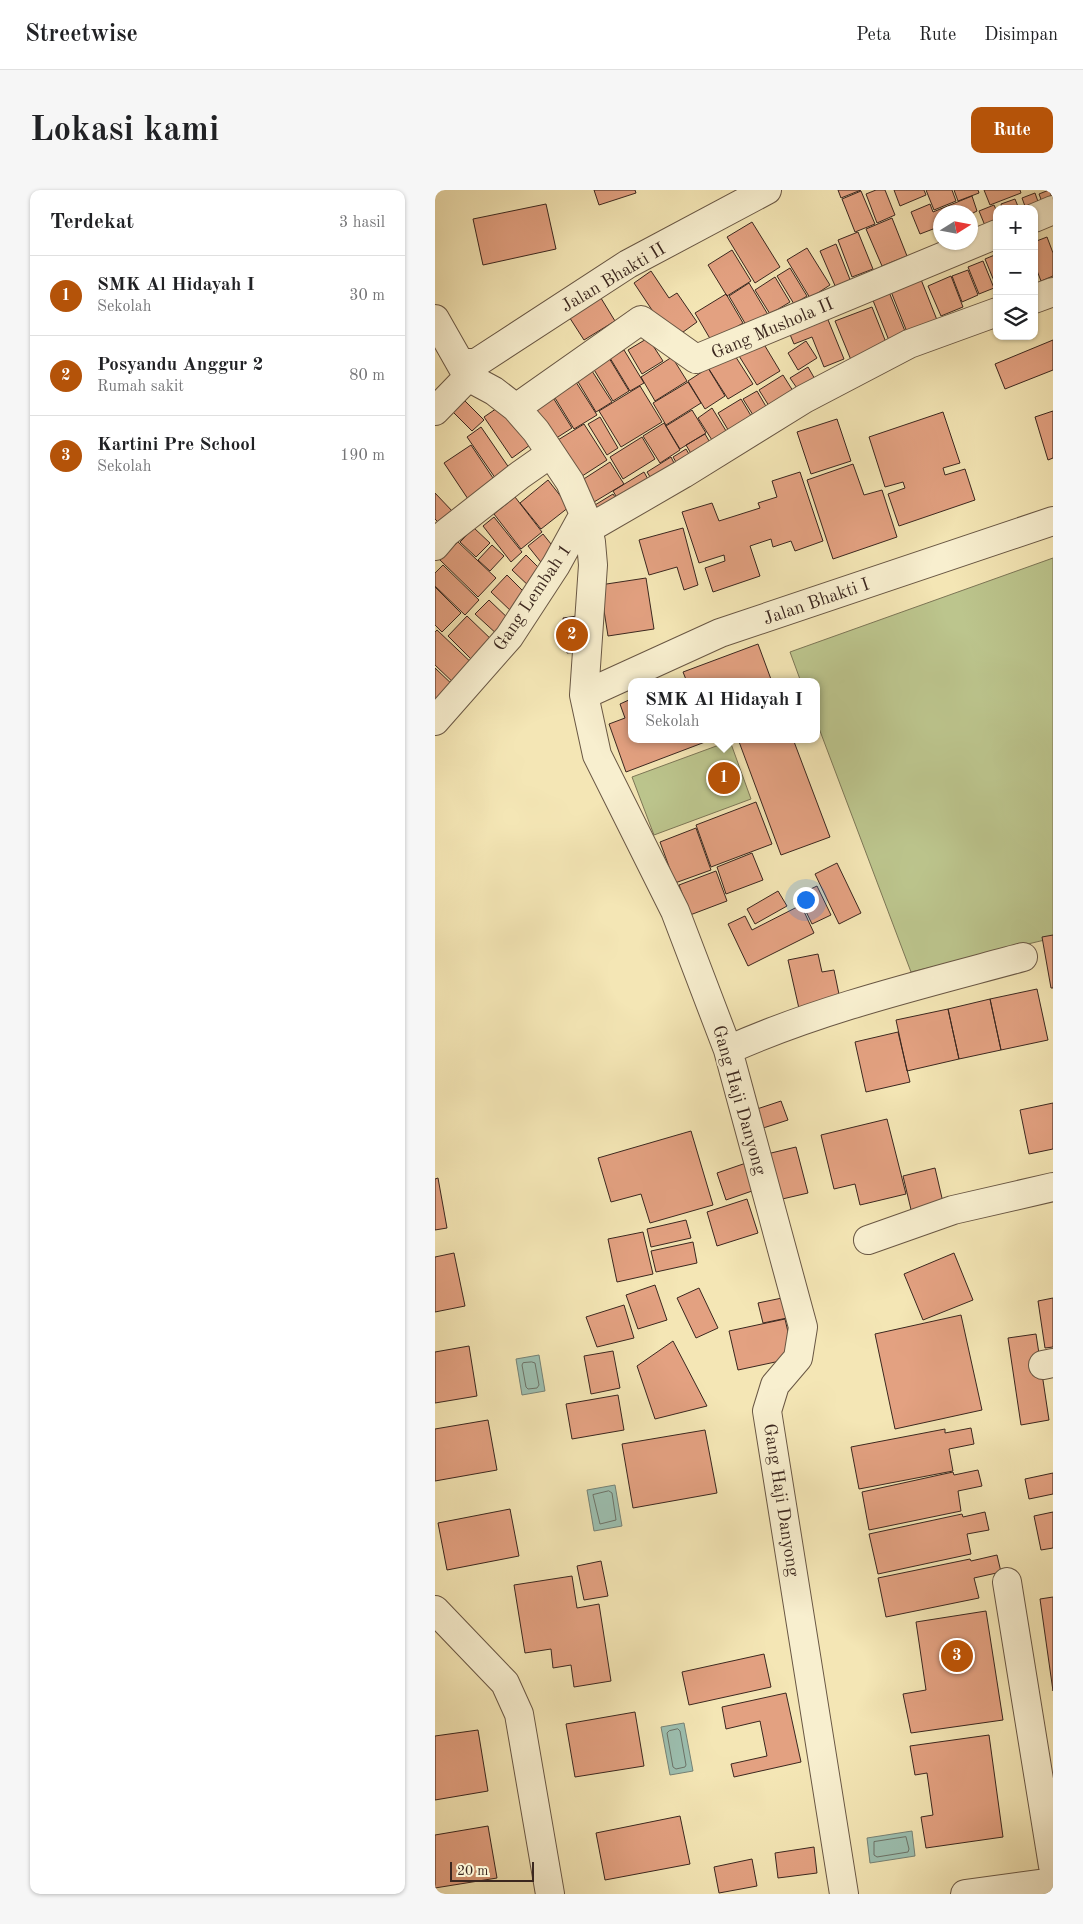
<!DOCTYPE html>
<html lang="id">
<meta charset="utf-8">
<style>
:root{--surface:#fff;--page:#f6f6f6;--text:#202124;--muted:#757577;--line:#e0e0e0;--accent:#b45309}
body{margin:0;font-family:"Old Standard TT",serif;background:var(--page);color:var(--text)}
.controls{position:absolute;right:15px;top:15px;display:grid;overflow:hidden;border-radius:10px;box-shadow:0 1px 4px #0004}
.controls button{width:45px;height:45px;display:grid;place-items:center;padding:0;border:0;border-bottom:1px solid var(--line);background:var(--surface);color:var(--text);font:25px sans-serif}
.compass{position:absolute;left:498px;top:15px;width:45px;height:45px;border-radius:50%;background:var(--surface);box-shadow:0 1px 4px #0004;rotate:79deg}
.scale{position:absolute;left:15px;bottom:12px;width:84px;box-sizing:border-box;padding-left:5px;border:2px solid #3b271f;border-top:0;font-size:14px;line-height:18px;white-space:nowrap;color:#3b271f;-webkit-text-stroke:4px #f8efcf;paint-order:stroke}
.you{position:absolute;left:370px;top:709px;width:18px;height:18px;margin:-12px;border:4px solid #fff;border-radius:50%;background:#1a73e8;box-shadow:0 0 0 8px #1a73e833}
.badge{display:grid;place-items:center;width:32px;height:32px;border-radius:50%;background:var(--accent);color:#fff;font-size:16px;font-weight:700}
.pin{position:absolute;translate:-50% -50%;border:2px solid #fff;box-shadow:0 1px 5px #0006}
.popup{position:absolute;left:193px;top:488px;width:192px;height:65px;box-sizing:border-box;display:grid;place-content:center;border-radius:10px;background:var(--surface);filter:drop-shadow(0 1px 4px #0005);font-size:16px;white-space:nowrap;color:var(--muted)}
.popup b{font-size:19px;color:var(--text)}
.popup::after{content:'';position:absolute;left:50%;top:100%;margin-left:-10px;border:10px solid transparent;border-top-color:var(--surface)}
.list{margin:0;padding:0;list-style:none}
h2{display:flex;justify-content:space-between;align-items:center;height:65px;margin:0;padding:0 20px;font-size:21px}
h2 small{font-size:16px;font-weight:400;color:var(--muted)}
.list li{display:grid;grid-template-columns:32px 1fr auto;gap:15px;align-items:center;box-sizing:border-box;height:80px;padding:0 20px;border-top:1px solid var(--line)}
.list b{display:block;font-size:19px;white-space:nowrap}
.list p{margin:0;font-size:16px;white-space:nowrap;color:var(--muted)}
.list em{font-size:16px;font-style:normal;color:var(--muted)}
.icon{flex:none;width:28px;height:28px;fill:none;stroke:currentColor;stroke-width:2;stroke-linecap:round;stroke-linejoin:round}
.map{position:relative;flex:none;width:618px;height:1704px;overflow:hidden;border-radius:10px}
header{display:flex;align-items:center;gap:30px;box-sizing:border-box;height:70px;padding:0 25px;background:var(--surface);border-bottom:1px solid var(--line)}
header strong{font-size:24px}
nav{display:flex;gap:28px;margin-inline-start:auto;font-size:18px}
.intro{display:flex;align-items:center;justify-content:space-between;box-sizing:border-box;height:120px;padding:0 30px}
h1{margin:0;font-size:35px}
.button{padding:12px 22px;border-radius:10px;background:var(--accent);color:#fff;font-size:18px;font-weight:700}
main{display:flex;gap:30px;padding:0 30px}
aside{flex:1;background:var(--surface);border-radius:10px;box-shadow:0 1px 4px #0004}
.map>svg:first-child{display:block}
.green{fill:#bcc58d;stroke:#7c7656}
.water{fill:#9cbfb0;stroke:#758276}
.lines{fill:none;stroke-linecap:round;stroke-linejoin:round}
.shore{stroke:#6c7368;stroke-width:1}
.building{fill:#e3a181;stroke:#3b271f}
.minor-casing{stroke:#695744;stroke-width:30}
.minor{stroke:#f8efcf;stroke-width:28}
.labels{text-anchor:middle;stroke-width:4;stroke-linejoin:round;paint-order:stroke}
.street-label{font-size:18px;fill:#3b271f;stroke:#f8efcf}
</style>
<header>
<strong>Streetwise</strong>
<nav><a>Peta</a><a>Rute</a><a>Disimpan</a></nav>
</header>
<div class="intro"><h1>Lokasi kami</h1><a class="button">Rute</a></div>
<main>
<aside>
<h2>Terdekat<small>3 hasil</small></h2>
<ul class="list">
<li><span class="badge">1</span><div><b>SMK Al Hidayah I</b><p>Sekolah</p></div><em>30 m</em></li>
<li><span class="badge">2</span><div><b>Posyandu Anggur 2</b><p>Rumah sakit</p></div><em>80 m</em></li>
<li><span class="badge">3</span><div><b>Kartini Pre School</b><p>Sekolah</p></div><em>190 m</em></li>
</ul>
</aside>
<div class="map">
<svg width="618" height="1704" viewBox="0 0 618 1704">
<rect width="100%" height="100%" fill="#f4e6b5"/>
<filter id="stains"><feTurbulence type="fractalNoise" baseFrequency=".004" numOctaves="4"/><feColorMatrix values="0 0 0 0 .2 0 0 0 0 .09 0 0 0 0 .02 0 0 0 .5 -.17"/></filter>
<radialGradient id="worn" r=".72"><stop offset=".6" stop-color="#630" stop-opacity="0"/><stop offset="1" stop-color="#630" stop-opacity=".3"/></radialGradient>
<!-- green -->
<path class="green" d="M 618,368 L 618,748 L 476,782 L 382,533 L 382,492 L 366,492 L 355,462 Z
M 295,551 L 316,609 L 219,645 L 197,587 Z"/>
<!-- water -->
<path class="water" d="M 104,1165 L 110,1201 L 87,1205 L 81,1169 Z
M 180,1295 L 187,1336 L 159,1341 L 152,1300 Z
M 249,1533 L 258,1581 L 235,1585 L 226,1537 Z
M 477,1641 L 480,1666 L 435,1673 L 432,1648 Z"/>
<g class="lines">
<!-- shore -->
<path class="shore" d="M 97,1172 L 100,1173 L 104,1195 L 102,1198 L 93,1199 L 91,1197 L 87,1175 L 88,1173 Z
M 174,1301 L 177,1303 L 181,1330 L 165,1334 L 158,1305 Z
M 243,1539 L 245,1541 L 251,1575 L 250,1577 L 241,1579 L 238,1577 L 232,1543 L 234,1541 Z
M 471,1647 L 474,1659 L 473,1662 L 442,1667 L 439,1665 L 439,1652 Z"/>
</g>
<!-- building -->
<path class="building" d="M 159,0 L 200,0 L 201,3 L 164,15 Z
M 403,0 L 426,0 L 406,8 Z
M 441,0 L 450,0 L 460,25 L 442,33 L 431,4 Z
M 459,0 L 489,0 L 491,5 L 465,16 Z
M 491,0 L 517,0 L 521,11 L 499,20 Z
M 519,0 L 543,0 L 544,3 L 523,11 Z
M 549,0 L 585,0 L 586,3 L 555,15 Z
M 614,0 L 618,10 L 610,20 L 604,4 Z
M 426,1 L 440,34 L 420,42 L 407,9 Z
M 600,3 L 607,23 L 591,19 L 587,8 Z
M 537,6 L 542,21 L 536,24 L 536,22 L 506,22 L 506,36 L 485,44 L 476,22 L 495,14 L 498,22 Z
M 580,9 L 584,19 L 567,19 L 566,14 Z
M 111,14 L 121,59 L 48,75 L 38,29 Z
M 559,15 L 562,22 L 562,39 L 553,43 L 544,21 Z
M 457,28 L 472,66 L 447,76 L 431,39 Z
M 317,32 L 345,77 L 320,93 L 292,47 Z
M 423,42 L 438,79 L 417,87 L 403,50 Z
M 612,47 L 618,63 L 618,86 L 606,91 L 599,73 L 599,52 Z
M 401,54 L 416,92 L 401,98 L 385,61 Z
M 372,58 L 395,95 L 375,108 L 352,70 Z
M 297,60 L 316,91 L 292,106 L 273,75 Z
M 562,64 L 562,90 L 559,91 L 550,69 Z
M 548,71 L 559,98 L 544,104 L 533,77 Z
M 355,78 L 372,106 L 359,114 L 342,86 Z
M 533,80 L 543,105 L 527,112 L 517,86 Z
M 216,81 L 234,108 L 242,103 L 262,132 L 237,150 L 199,93 Z
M 516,86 L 528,117 L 506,126 L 493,96 Z
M 340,87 L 355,112 L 335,124 L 320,100 Z
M 485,87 L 504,135 L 474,147 L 455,99 Z
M 314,93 L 335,128 L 314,140 L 294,106 Z
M 161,100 L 180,131 L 149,150 L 129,119 Z
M 454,102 L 474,151 L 457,158 L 437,108 Z
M 291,104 L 308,133 L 277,152 L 260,123 Z
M 437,117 L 452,155 L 416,170 L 400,131 Z
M 389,120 L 409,169 L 389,177 L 377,147 L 359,154 L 351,135 Z
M 324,146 L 345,181 L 322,195 L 301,161 Z
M 213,148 L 228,171 L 207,184 L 193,160 Z
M 618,150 L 618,180 L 570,199 L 560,174 Z
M 371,151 L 382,168 L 363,180 L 353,163 Z
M 189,160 L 209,193 L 195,201 L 175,168 Z
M 297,161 L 318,194 L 293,209 L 272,176 Z
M 237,167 L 252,191 L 220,211 L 206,187 Z
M 174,168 L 194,201 L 178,211 L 158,178 Z
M 373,177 L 385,198 L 368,207 L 355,188 Z
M 273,178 L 290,206 L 270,219 L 253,191 Z
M 157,181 L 177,212 L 161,222 L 142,190 Z
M 348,185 L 363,209 L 339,224 L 324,200 Z
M 139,189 L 162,225 L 139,239 L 117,203 Z
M 253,192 L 266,213 L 231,235 L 218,213 Z
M 205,196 L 227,232 L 186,257 L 164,221 Z
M 322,201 L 336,225 L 323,233 L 308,209 Z
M 24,205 L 49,230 L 37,241 L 13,217 Z
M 117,206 L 137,238 L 112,254 L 93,221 Z
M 306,209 L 321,234 L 298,248 L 283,223 Z
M 68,214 L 95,255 L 77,268 L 49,227 Z
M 277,218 L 296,249 L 282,258 L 263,228 Z
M 257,220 L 271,243 L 245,259 L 231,236 Z
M 618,221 L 618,268 L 613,270 L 600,227 Z
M 508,222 L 525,273 L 508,278 L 510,285 L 530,279 L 540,310 L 464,336 L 453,304 L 470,298 L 468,292 L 450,297 L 434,247 Z
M 165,227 L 183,258 L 172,265 L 153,234 Z
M 402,229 L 416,271 L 376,284 L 362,242 Z
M 229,233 L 245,260 L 225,273 L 208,246 Z
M 149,234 L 172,270 L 141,290 L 118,253 Z
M 46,237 L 79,285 L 65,295 L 32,247 Z
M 270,244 L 280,261 L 261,272 L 251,255 Z
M 207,247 L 220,269 L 188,289 L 175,267 Z
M 36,255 L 62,294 L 35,312 L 9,273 Z
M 251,259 L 261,276 L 248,284 L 238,267 Z
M 236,267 L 245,285 L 222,298 L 212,282 Z
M 175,272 L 189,294 L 154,315 L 141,294 Z
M 418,274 L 429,305 L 447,300 L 462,347 L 398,369 L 372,290 Z
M 209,282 L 219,300 L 188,318 L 178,301 Z
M 365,282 L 388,351 L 360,361 L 356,351 L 338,357 L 336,349 L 315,356 L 325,386 L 278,402 L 270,378 L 290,371 L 289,365 L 264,373 L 247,322 L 277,313 L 284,331 L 325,318 L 323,313 L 342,307 L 337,291 Z
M 113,290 L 134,317 L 106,339 L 85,313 Z
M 0,303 L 19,323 L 6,335 L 0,329 Z
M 178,304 L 187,317 L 163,332 L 155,318 Z
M 80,307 L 107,342 L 86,359 L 59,324 Z
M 59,327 L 87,362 L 76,372 L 48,336 Z
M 39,338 L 55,353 L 41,367 L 25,352 Z
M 248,338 L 263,395 L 249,400 L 242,377 L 214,385 L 204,350 Z
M 108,344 L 124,364 L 109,376 L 93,356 Z
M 23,352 L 61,388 L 43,407 L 5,370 Z
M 57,355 L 69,366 L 55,381 L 43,370 Z
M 91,365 L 110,384 L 97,399 L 77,380 Z
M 8,375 L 44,410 L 30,425 L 0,396 L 0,383 Z
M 72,385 L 93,406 L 78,423 L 56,402 Z
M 211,388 L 219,439 L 173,446 L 165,395 Z
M 0,397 L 26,423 L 7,442 L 0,435 Z
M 54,410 L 77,432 L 64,446 L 40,424 Z
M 32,426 L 60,453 L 40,473 L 13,446 Z
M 142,426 L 145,462 L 132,463 L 128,428 Z
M 2,440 L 43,479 L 24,498 L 0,475 L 0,442 Z
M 323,454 L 337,492 L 252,492 L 248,482 Z
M 0,478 L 21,498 L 0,513 Z
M 196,509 L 196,549 L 278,549 L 191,582 L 174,534 L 190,528 L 185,514 Z
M 303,549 L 358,549 L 395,647 L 346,665 Z
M 321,612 L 337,654 L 276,677 L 261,635 Z
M 261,638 L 276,680 L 240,693 L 225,652 Z
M 317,663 L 328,690 L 291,704 L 282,677 Z
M 402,673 L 426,723 L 404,734 L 380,684 Z
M 281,681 L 292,711 L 255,725 L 244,695 Z
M 382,696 L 396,725 L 377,734 L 363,705 Z
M 343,701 L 352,716 L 320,734 L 312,719 Z
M 366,715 L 379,743 L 313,776 L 293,734 L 310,726 L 317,740 Z
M 618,745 L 618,798 L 616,798 L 607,747 Z
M 383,764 L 387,782 L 399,780 L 406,814 L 365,823 L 353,770 Z
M 602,799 L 613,850 L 566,860 L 555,809 Z
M 555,809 L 566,860 L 524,869 L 513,819 Z
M 513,819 L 524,869 L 472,881 L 461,830 Z
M 463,842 L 475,892 L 431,902 L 420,852 Z
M 346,911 L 353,930 L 322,940 L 316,921 Z
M 618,913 L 618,959 L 594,964 L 585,920 Z
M 452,929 L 471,1004 L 425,1015 L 420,994 L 399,999 L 386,945 Z
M 256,941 L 278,1015 L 215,1033 L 206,1004 L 176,1012 L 163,968 Z
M 361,957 L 373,1003 L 343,1010 L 332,964 Z
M 311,973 L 320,1000 L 291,1010 L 282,983 Z
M 500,978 L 510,1021 L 478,1028 L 468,986 Z
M 3,988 L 12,1038 L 0,1040 L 0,989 Z
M 312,1009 L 323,1043 L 282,1056 L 272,1022 Z
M 251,1030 L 256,1048 L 216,1057 L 212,1039 Z
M 208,1042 L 218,1084 L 182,1092 L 173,1049 Z
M 258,1052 L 262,1073 L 221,1082 L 216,1061 Z
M 19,1063 L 30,1116 L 0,1122 L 0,1067 Z
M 519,1063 L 538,1110 L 488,1130 L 469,1084 Z
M 220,1095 L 232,1130 L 203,1139 L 191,1105 Z
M 264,1098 L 283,1138 L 261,1148 L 242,1108 Z
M 347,1108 L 352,1128 L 328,1133 L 323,1113 Z
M 618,1108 L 618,1157 L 610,1158 L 603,1111 Z
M 189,1115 L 199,1148 L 162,1157 L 151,1127 Z
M 526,1125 L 547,1220 L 460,1239 L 440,1144 Z
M 350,1129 L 359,1168 L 303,1180 L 294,1141 Z
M 601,1144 L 614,1230 L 586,1235 L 573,1148 Z
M 238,1151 L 272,1216 L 220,1229 L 202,1176 Z
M 34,1156 L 42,1206 L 0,1213 L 0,1162 Z
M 178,1161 L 185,1198 L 156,1204 L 149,1166 Z
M 183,1205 L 189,1240 L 137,1249 L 131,1214 Z
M 53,1230 L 62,1280 L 0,1291 L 0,1239 Z
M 536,1238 L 539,1254 L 514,1259 L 518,1281 L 424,1299 L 416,1257 L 510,1239 L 510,1243 Z
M 270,1240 L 282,1303 L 198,1318 L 187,1254 Z
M 543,1280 L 547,1296 L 523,1301 L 526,1321 L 434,1340 L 427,1302 L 518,1282 L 519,1285 Z
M 618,1283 L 618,1304 L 594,1309 L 590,1289 Z
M 75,1319 L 84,1366 L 12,1380 L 3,1333 Z
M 550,1322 L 554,1340 L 532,1344 L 536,1364 L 443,1384 L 434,1344 L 527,1324 L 528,1327 Z
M 618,1322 L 618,1358 L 606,1360 L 599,1326 Z
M 562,1365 L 566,1382 L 539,1388 L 544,1408 L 451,1427 L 443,1388 L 535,1369 L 536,1371 Z
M 166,1371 L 173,1406 L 149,1410 L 142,1376 Z
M 137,1386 L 142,1418 L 164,1414 L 176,1491 L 139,1497 L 136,1475 L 118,1478 L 116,1459 L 90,1463 L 79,1395 Z
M 618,1407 L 618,1501 L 605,1409 Z
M 551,1421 L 568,1530 L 476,1543 L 468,1504 L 491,1500 L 481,1432 Z
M 329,1464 L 336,1497 L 254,1515 L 247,1482 Z
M 351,1503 L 366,1572 L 299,1587 L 296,1574 L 332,1566 L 325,1531 L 291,1539 L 287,1517 Z
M 200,1522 L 209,1576 L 140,1587 L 131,1534 Z
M 43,1540 L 53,1601 L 0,1610 L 0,1546 Z
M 554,1545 L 568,1647 L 491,1658 L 486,1627 L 498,1625 L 492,1583 L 480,1585 L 475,1556 Z
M 245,1626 L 255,1674 L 170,1690 L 161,1643 Z
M 53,1636 L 62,1688 L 0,1698 L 0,1645 Z
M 379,1657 L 382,1683 L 343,1688 L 340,1663 Z
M 317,1669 L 322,1696 L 284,1703 L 279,1677 Z"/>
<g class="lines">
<defs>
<path id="minor" d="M 599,28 L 618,20
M 599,109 L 618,102
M 0,129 L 33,187 L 59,201 L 81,218 L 101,241 L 135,292 L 149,324 L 156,352 L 158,375 L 149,505 L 162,565 L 240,721 L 293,860 L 368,1137 L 363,1168 L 340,1195 L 332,1221 L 409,1704
M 25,173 L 41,173 L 193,74 L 332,0
M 81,218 L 206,130 L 261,169 L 562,44
M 0,221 L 33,187
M 153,339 L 248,284 L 369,209 L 474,154 L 562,122
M 0,356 L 11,343 L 85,285 L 115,264
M 149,505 L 285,443 L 618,331
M 0,531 L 74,447 L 121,375 L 149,324
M 293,860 C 387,818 489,794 588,767
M 433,1050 L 518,1020 L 618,997
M 608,1175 L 618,1173
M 572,1392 L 618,1676
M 0,1420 L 70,1493 L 84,1524 L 115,1704
M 530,1704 L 618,1692"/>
</defs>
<!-- minor casing -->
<use href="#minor" class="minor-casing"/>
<!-- minor -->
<use href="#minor" class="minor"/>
</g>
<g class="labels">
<!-- street labels -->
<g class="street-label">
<text transform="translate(178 87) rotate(-31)" y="6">Jalan Bhakti II</text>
<text transform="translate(337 138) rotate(-23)" y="6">Gang Mushola II</text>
<text transform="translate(97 407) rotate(-56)" y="6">Gang Lembah 1</text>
<text transform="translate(381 411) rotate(-19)" y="6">Jalan Bhakti I</text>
<text transform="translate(305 910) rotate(74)" y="6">Gang Haji Danyong</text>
<text transform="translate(347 1310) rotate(81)" y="6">Gang Haji Danyong</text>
</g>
</g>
<rect width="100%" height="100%" filter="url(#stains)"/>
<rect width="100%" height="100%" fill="url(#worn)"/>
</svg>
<div class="controls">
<button>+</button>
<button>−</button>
<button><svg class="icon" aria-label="layers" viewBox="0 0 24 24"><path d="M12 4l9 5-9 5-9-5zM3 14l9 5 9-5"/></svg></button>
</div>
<svg class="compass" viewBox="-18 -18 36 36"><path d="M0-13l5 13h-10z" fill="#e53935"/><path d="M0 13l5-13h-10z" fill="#757577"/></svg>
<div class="scale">20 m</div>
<div class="you"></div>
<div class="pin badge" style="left:289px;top:588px">1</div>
<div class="popup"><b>SMK Al Hidayah I</b>Sekolah</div>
<div class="pin badge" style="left:137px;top:445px">2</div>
<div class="pin badge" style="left:522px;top:1466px">3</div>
</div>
</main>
